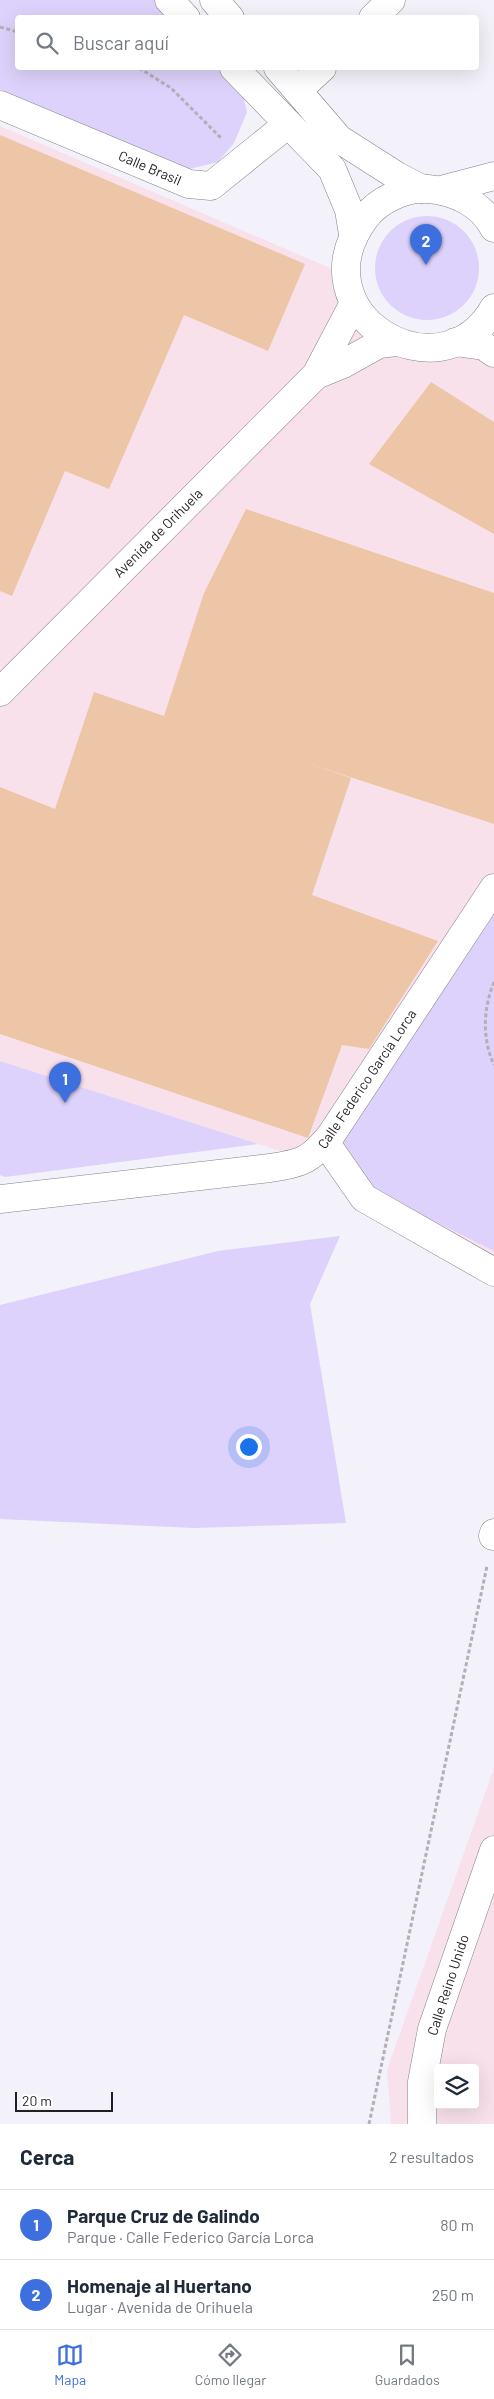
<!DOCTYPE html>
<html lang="es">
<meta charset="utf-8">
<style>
:root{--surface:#fff;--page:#f2f2f3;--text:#1f2937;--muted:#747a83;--line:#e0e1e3;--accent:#3d6fdf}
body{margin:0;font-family:Barlow,sans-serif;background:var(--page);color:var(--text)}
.controls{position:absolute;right:15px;bottom:15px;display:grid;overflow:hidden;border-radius:5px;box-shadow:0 5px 20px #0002}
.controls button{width:45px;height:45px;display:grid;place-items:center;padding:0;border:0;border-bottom:1px solid var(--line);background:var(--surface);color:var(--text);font:25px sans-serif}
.scale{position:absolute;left:15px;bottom:12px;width:98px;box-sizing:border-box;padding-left:5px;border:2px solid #201f22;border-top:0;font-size:14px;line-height:18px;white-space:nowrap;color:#201f22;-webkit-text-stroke:4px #fff;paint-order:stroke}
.you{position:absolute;left:248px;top:1446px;width:18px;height:18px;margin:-12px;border:4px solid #fff;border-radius:50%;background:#1a73e8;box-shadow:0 0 0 8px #1a73e833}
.badge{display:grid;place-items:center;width:32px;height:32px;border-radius:50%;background:var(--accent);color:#fff;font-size:16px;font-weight:700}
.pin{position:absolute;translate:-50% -41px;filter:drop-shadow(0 1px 2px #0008)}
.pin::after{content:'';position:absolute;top:26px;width:18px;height:15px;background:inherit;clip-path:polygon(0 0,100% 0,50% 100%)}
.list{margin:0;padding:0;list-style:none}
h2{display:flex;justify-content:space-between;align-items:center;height:65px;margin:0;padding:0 20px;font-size:21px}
h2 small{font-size:16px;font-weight:400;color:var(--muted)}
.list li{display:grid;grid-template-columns:32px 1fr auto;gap:15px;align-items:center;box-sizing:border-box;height:70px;padding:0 20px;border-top:1px solid var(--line)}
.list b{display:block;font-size:19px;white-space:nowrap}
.list p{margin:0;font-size:16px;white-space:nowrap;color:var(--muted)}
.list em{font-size:16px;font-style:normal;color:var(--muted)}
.icon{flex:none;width:28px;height:28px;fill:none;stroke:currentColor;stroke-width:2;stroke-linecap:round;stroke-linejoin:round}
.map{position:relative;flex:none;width:494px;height:2124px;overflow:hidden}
.search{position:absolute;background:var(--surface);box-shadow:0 5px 20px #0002;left:15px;right:15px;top:15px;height:55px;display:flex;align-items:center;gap:12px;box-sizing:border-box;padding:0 18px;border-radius:5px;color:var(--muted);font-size:19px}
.sheet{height:205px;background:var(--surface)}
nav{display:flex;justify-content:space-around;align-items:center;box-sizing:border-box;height:70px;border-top:1px solid var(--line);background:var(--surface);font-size:14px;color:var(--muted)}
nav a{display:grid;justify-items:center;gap:2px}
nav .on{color:var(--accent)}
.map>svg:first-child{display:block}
.industrial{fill:#f9e1ec;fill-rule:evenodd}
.green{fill:#ddd2fb}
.building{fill:#edc5a7}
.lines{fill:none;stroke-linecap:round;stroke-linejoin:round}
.minor-casing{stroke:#848289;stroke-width:29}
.secondary-casing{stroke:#848289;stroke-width:29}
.path{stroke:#b2b0b7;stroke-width:3;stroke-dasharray:4 2.5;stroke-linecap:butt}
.minor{stroke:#fff;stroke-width:28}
.secondary{stroke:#fff;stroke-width:28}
.labels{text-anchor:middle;stroke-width:4.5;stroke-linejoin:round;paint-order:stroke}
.street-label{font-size:14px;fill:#201f22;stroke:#fff}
</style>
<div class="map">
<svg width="494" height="2124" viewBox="0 0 494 2124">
<rect width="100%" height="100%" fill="#f3f1f9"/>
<!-- industrial -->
<path class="industrial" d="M 0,126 L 330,268 L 343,312 L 367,343 L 470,351 L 494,367 L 494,1256 L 321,1164 L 0,1061 Z
M 494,1768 L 494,2124 L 391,2124 L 387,2070 ZM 438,2068 L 475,2068 L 475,2105 L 438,2105 Z"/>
<!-- green -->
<path class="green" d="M 0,0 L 156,0 L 174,17 L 18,18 L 18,68 L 223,68 L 242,91 L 247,112 L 234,143 L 218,162 L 189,169 L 0,89 Z
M375 268a52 52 0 1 1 104 0a52 52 0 1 1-104 0Z
M 494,907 L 494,1251 L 321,1164 Z
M 0,1061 L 258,1144 L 5,1177 L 0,1175 Z
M 340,1236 L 310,1304 L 346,1523 L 194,1528 L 0,1519 L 0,1305 L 218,1251 Z"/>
<!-- building -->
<path class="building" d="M 0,135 L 305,264 L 268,351 L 184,315 L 109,489 L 65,471 L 12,596 L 0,591 Z
M 431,382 L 494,422 L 494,534 L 369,464 Z
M 246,509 L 494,593 L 494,824 L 304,762 L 351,778 L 312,895 L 438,941 L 369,1049 L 342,1045 L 308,1138 L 0,1034 L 0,787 L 55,809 L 94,692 L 164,716 L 204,593 Z"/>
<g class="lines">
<defs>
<path id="minor" d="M 169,0 L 186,18
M 214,0 L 230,18
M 373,18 L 391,0
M 234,68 L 332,169 L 349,210 L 353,234
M 278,68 L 339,139 L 397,176 L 422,189
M 299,89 L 322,68
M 0,105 L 189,184 L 211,186 L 288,124
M 455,342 L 484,346 L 494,353
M 325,1142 L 364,1198 L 494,1272
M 0,1199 L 270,1168 C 302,1163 310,1161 331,1135 L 494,888
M 493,1536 L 494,1533
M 422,2124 L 422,2082 L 432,2029 L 494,1850"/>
<path id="secondary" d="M 441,190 L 494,176
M 494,228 C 481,203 454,191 428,189 C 406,187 378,200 365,218 C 294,314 441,401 494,308
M 316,375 L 343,364 L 379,344 L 396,342
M 0,692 L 316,375 L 354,303"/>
</defs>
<!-- minor casing -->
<use href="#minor" class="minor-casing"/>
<!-- secondary casing -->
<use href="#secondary" class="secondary-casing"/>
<!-- path -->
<path class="path" d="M 0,27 L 18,32
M 139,68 L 171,88 L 221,138
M 494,982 C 483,1009 482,1039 494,1065
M 369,2124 L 487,1566"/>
<!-- minor -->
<use href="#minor" class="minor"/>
<!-- secondary -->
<use href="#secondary" class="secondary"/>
</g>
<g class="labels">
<!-- street labels -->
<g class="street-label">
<text transform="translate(150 168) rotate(23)" y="5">Calle Brasil</text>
<text transform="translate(158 533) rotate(-45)" y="5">Avenida de Orihuela</text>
<text transform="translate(367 1079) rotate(-56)" y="5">Calle Federico García Lorca</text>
<text transform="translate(448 1985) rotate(-72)" y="5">Calle Reino Unido</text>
</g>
</g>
</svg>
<div class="controls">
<button><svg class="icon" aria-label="layers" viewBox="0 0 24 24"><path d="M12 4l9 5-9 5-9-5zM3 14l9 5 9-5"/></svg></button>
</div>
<div class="scale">20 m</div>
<div class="you"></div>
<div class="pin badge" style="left:65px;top:1103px">1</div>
<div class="pin badge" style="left:426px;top:265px">2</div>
<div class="search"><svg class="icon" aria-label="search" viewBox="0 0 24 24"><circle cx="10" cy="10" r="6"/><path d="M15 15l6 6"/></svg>Buscar aquí</div>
</div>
<section class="sheet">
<h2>Cerca<small>2 resultados</small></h2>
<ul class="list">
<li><span class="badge">1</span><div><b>Parque Cruz de Galindo</b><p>Parque · Calle Federico García Lorca</p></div><em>80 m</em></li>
<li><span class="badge">2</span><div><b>Homenaje al Huertano</b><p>Lugar · Avenida de Orihuela</p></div><em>250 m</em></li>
</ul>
</section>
<nav>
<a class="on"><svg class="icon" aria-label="map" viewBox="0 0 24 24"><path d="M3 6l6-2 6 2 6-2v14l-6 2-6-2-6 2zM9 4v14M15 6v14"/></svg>Mapa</a>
<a><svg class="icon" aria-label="directions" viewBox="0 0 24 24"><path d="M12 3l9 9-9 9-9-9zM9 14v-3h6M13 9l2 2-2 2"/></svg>Cómo llegar</a>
<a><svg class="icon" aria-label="saved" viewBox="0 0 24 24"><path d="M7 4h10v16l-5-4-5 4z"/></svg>Guardados</a>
</nav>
